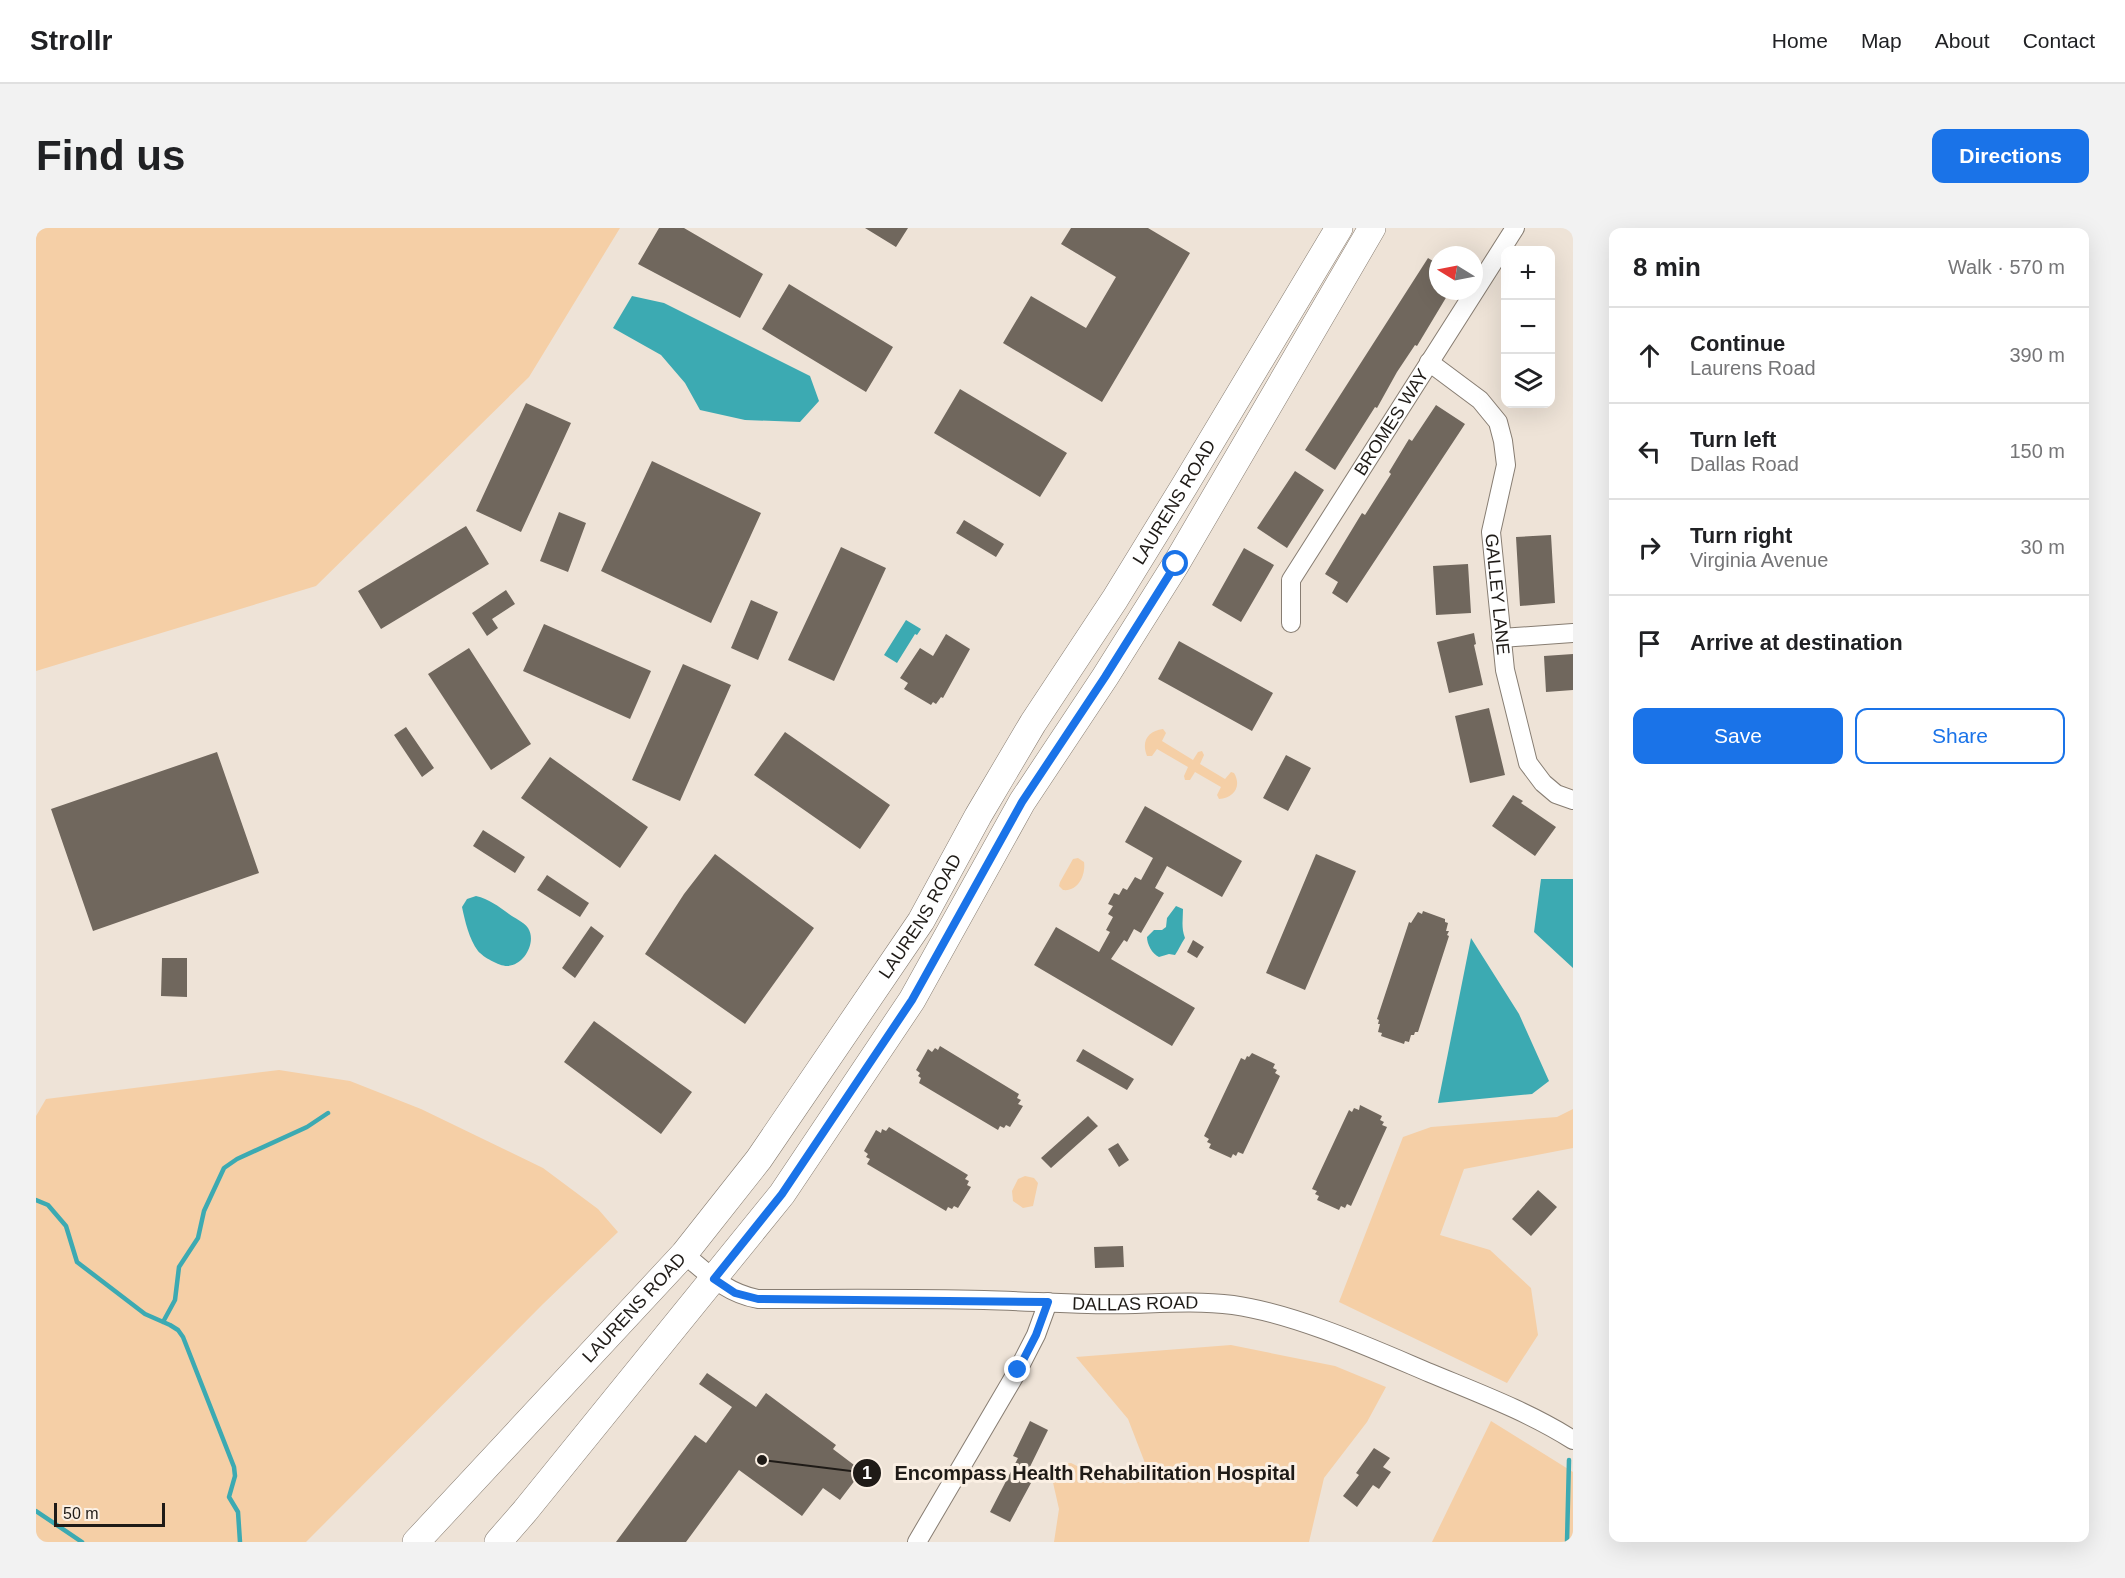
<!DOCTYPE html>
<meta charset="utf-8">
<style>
:root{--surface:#fff;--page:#f2f2f2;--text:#202124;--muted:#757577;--line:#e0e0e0;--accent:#1a73e8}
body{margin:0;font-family:Helvetica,sans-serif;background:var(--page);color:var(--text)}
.controls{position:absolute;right:18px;top:18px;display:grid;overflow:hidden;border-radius:12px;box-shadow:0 6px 24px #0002}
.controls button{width:54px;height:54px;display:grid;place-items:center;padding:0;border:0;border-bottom:2px solid var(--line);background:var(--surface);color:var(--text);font:30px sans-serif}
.compass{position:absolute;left:1393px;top:18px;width:54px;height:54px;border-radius:50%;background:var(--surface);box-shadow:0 6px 24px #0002;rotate:280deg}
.scale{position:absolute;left:18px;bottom:15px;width:111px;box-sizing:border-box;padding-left:6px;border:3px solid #1f1b17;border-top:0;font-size:16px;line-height:21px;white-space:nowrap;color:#1f1b17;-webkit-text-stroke:4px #fbf0e4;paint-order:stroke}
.stop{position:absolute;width:18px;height:18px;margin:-14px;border:4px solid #1a73e8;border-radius:50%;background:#fff}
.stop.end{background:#1a73e8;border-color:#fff;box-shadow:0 2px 6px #0008}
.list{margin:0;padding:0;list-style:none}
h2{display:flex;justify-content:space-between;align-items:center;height:78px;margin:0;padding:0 24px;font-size:26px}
h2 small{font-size:20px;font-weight:400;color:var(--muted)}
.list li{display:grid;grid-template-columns:39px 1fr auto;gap:18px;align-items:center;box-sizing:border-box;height:96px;padding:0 24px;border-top:2px solid var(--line)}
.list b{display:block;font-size:22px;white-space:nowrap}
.list p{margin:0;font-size:20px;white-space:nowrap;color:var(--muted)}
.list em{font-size:20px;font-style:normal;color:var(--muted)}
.actions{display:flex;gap:12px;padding:18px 24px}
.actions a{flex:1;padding:14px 0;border:2px solid var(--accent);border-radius:12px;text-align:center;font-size:21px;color:var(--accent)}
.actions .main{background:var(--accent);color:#fff}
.icon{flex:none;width:33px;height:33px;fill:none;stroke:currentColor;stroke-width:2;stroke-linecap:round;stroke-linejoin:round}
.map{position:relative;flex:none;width:1537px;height:1314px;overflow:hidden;border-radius:12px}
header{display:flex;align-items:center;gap:36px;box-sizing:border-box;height:84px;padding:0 30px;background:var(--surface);border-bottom:2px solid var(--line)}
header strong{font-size:28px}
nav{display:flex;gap:33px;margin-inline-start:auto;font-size:21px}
.intro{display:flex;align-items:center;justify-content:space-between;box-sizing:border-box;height:144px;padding:0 36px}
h1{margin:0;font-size:42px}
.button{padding:15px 27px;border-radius:12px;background:var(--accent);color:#fff;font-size:21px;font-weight:700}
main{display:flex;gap:36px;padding:0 36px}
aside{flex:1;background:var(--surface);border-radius:12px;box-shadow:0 6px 24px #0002}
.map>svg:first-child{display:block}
.green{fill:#f5cfa6}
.water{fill:#3caab2}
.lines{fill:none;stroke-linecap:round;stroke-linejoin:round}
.stream{stroke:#3caab2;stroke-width:4.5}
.building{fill:#70675d}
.minor-casing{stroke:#877d72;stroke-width:20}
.primary-casing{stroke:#877d72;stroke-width:28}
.minor{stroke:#fff;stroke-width:18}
.primary{stroke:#fff;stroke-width:27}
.route{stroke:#1a73e8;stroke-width:8}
.labels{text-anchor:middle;stroke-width:6;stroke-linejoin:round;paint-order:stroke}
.street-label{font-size:18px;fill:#1f1b17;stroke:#fbf0e4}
.leader{fill:none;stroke:#1f1b17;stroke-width:2}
.callout-dot{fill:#1f1b17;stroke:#fbf0e4;stroke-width:2}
.mark-label{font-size:18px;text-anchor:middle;font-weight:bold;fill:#fff}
.callout-label{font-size:20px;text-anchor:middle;font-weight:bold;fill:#1f1b17;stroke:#fbf0e4;stroke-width:6;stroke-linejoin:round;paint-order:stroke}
</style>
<header>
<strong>Strollr</strong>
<nav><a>Home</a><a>Map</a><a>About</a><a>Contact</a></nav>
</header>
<div class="intro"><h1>Find us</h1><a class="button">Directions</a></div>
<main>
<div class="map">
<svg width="1537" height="1314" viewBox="0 0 1537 1314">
<rect width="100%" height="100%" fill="#eee3d7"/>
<!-- green -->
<path class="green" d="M 0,0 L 584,0 L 493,149 L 280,358 L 0,443 Z
M 1127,501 L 1130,505 L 1126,513 L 1157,532 L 1162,524 L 1166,523 L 1168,527 L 1164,536 L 1189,551 L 1195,544 L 1198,545 C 1206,558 1198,570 1183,571 L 1181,567 L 1185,559 L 1159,544 L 1154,552 L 1149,552 L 1148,548 L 1152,539 L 1121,521 L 1116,528 L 1111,528 C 1105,513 1112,503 1127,501 Z
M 1042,630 L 1048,634 C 1050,647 1042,664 1027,662 L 1023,658 L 1024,654 L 1037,631 Z
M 243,842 L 314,853 L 385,881 L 507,940 L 562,981 L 582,1004 L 507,1076 L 270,1314 L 0,1314 L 0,888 L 10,871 Z
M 1537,881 L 1537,920 L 1428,941 L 1404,1007 L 1454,1022 L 1495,1060 L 1502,1107 L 1471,1155 L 1303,1074 L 1367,909 L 1395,899 L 1521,889 Z
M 989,948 L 998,950 L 1002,955 L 997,978 L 987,980 L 977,973 L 976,963 L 982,951 Z
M 1195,1117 L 1299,1138 L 1350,1159 L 1331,1194 L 1288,1250 L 1273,1314 L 1018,1314 L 1023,1281 L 1013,1237 L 1035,1235 L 1057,1246 L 1089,1256 L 1109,1235 L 1092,1191 L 1040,1129 Z
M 1455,1193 L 1537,1244 L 1537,1314 L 1396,1314 Z"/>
<!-- water -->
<path class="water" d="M 596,68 L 628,75 L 774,148 L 783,173 L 764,194 L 709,192 L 664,182 L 649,155 L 625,127 L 577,100 Z
M 870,392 L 885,401 L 881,407 L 879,406 L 861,435 L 848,427 Z
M 1505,651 L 1537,651 L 1537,740 L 1498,704 Z
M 440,668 C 453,671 462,678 473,686 C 478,690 488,694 492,700 C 501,714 488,738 471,738 C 463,738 447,729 442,723 C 433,711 429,693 426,679 L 431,671 Z
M 1140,678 L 1147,681 C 1147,691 1145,700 1149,710 C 1145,716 1143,721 1139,727 L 1133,726 L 1123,729 C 1116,726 1111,716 1111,709 L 1118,702 L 1126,702 L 1130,699 L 1131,690 Z
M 1435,710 L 1483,786 L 1513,853 L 1496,866 L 1402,875 Z"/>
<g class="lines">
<!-- stream -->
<path class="stream" d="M 0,972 L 12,977 L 30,998 L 41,1034 L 109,1086 L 134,1097 L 142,1102 L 147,1109 L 198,1239 L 199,1248 L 193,1269 L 202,1284 L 204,1314
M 127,1094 L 139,1072 L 143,1039 L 162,1010 L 168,983 L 188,940 L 201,931 L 271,899 L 292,885
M 0,1283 L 46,1314
M 1531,1314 L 1533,1232"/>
</g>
<!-- building -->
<path class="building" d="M 623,0 L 648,0 L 727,46 L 704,90 L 602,36 Z
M 829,0 L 872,0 L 860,19 Z
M 1035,0 L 1112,0 L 1154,25 L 1066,174 L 967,115 L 995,68 L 1050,100 L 1080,49 L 1025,16 Z
M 1392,30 L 1402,36 L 1402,63 L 1414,63 L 1381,118 L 1379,117 L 1361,144 L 1341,180 L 1339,179 L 1299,242 L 1269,222 Z
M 753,56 L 857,119 L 830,164 L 726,101 Z
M 924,161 L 1031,225 L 1004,269 L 898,205 Z
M 490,175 L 535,195 L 485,304 L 440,283 Z
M 1400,177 L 1429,196 L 1311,375 L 1296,365 L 1302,354 L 1289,346 L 1326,285 L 1329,287 L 1355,246 L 1353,244 L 1373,211 L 1376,213 Z
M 616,233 L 725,285 L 675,395 L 565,343 Z
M 1259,243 L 1288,262 L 1251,320 L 1221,300 Z
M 523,284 L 550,295 L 532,344 L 504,333 Z
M 928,292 L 968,316 L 960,329 L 920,305 Z
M 430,298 L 453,336 L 345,401 L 322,363 Z
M 1515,307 L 1519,375 L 1484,378 L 1480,309 Z
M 805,319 L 850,340 L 798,453 L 752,432 Z
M 1208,320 L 1238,337 L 1205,394 L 1176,377 Z
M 1432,336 L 1435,385 L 1400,387 L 1397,338 Z
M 470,362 L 479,376 L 456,391 L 462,400 L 451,408 L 436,385 Z
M 715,372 L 742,384 L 722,432 L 695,420 Z
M 508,396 L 615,443 L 594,491 L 487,443 Z
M 1438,405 L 1440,416 L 1438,417 L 1447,457 L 1413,465 L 1401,414 Z
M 910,406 L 934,421 L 907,470 L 905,469 L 900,476 L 897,474 L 895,477 L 868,461 L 872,455 L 864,450 L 884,420 L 897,428 Z
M 1143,413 L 1237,465 L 1216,503 L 1122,451 Z
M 433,420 L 495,516 L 455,542 L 392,446 Z
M 1537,426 L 1537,462 L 1510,464 L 1508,428 Z
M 647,436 L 695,457 L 644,573 L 596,552 Z
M 1453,480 L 1469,547 L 1434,555 L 1419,488 Z
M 370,499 L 398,540 L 386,549 L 358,507 Z
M 749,504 L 854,577 L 824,621 L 718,547 Z
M 181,524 L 223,645 L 57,703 L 15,581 Z
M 1250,527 L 1275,540 L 1252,583 L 1227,570 Z
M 514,529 L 612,599 L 584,640 L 485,570 Z
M 1477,567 L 1487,573 L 1485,575 L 1520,599 L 1499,628 L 1456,598 Z
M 1109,578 L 1206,633 L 1186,669 L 1131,638 L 1119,660 L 1128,665 L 1105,705 L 1098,701 L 1091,714 L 1088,712 L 1075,731 L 1159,780 L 1136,818 L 998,737 L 1020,699 L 1063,724 L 1074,704 L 1070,702 L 1077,689 L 1072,686 L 1077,678 L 1072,676 L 1078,665 L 1083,667 L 1087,660 L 1091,662 L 1099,649 L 1105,652 L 1117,630 L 1089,614 Z
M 447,602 L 489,629 L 479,645 L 437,618 Z
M 679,626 L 778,700 L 709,796 L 609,726 L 648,666 Z
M 1280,626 L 1320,643 L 1269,762 L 1230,745 Z
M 511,647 L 553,675 L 544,689 L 501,662 Z
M 1387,683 L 1409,691 L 1409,694 L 1412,695 L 1410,703 L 1413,703 L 1411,707 L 1413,708 L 1382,804 L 1379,804 L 1378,807 L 1375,807 L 1373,814 L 1369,813 L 1368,816 L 1345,808 L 1346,805 L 1342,804 L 1344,796 L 1342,796 L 1343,792 L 1341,791 L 1373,694 L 1375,695 L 1382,684 L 1386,686 Z
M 555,698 L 568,708 L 539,750 L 526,740 Z
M 1157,712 L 1168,719 L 1161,730 L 1151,724 Z
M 126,730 L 151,730 L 151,769 L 125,768 Z
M 558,793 L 656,864 L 625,906 L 528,834 Z
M 904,818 L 983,866 L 981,870 L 985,872 L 982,876 L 987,878 L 974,899 L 970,897 L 968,900 L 964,898 L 962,902 L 883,855 L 885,850 L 882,848 L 884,845 L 880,842 L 892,821 L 896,824 L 899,820 L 902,822 Z
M 1047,821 L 1098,851 L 1091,862 L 1040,833 Z
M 1216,825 L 1239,836 L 1237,840 L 1241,842 L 1239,845 L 1244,848 L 1207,926 L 1202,924 L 1200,928 L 1197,926 L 1195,930 L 1173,920 L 1175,916 L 1171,914 L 1173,911 L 1168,908 L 1205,830 L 1209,832 L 1211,828 L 1213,829 Z
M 1324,877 L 1346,888 L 1344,892 L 1348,894 L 1346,897 L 1351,899 L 1315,978 L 1311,976 L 1309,980 L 1305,978 L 1303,982 L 1281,972 L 1283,968 L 1279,966 L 1281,963 L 1276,961 L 1313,882 L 1316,884 L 1318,880 L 1323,882 Z
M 1052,888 L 1062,898 L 1015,940 L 1005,930 Z
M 853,899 L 932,947 L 929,951 L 933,953 L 931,957 L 935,959 L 922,980 L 918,978 L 916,981 L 912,979 L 910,983 L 831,936 L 834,931 L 830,929 L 832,926 L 828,923 L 840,902 L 845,905 L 846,901 L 850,903 Z
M 1082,915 L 1093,932 L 1083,939 L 1072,921 Z
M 1502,962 L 1521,979 L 1495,1008 L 1476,991 Z
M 1087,1018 L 1088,1039 L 1059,1040 L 1058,1019 Z
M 671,1145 L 720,1179 L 730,1165 L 800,1217 L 797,1221 L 826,1243 L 804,1272 L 787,1260 L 766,1288 L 703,1242 L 650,1314 L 580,1314 L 659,1207 L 670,1215 L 696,1179 L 663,1156 Z
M 994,1193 L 1012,1202 L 988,1251 L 995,1255 L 974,1294 L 954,1284 L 982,1230 L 977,1228 Z
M 1338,1220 L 1354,1230 L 1347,1239 L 1355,1244 L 1343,1261 L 1337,1257 L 1321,1279 L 1307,1268 L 1323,1247 L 1320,1245 Z"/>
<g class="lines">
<defs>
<g id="minor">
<path id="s1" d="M 1393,134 L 1444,172 L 1462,194 L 1467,213 L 1470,237 L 1455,304 L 1469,442 L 1492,535 L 1507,555 L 1520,566 L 1537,572"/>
<path id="s2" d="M 1255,395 L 1255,352 L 1479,0"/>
<path d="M 1465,410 L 1537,405"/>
<path id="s3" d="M 648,1026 C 672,1046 690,1065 722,1071 C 797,1071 873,1070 948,1072 C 983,1073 1018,1075 1052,1076 C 1100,1078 1149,1071 1197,1077 C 1260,1086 1335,1120 1394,1145 C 1442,1165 1493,1184 1537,1212"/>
<path d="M 881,1314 L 982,1142 L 1000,1107 L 1012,1074"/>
</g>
<g id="primary">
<path id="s4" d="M 380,1314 L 648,1026 L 723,931 L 885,693 L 942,588 L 997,495 L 1079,371 L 1149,257 L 1303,0"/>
<path d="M 462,1314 L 489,1283 L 746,966 L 876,772 L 986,574 L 1069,449 L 1140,336 L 1336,0"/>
</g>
</defs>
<!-- minor casing -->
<use href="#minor" class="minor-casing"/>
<!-- primary casing -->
<use href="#primary" class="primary-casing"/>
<!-- minor -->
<use href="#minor" class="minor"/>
<!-- primary -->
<use href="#primary" class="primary"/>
</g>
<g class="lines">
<!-- route -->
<path class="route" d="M 982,1142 L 1000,1107 L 1012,1074 L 722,1071 L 699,1065 L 678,1051 L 746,966 L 876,772 L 986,574 L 1069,449 L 1140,336"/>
</g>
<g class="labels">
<!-- street labels -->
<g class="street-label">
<text dy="6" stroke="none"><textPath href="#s2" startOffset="230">BROMES WAY</textPath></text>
<text dy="6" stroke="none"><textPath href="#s4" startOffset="1292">LAURENS ROAD</textPath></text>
<text dy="6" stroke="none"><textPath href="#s1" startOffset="267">GALLEY LANE</textPath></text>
<text dy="6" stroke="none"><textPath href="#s4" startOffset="806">LAURENS ROAD</textPath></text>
<text dy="6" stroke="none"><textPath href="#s3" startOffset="465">DALLAS ROAD</textPath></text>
<text dy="6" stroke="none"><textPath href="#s4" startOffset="320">LAURENS ROAD</textPath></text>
</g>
</g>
<!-- callouts -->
<path class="leader" d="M726 1232L831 1245"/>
<g class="callout-dot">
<circle cx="726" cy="1232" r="6"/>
<circle cx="831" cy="1245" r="15"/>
</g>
<g class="mark-label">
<text x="831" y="1251">1</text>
</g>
<g class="callout-label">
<text x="1059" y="1252">Encompass Health Rehabilitation Hospital</text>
</g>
</svg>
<div class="controls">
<button>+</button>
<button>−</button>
<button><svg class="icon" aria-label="layers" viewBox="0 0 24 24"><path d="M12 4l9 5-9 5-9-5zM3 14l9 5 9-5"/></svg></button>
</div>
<svg class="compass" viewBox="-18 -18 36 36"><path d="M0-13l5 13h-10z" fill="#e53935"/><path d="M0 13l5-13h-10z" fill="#757577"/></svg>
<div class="scale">50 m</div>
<div class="stop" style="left:1140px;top:336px"></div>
<div class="stop end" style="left:982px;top:1142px"></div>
</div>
<aside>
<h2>8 min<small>Walk · 570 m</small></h2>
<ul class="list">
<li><svg class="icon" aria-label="ahead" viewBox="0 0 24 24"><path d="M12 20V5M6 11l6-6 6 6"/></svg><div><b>Continue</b><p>Laurens Road</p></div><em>390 m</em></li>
<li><svg class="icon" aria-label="left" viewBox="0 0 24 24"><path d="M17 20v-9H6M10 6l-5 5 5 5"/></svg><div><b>Turn left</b><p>Dallas Road</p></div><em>150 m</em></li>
<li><svg class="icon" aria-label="right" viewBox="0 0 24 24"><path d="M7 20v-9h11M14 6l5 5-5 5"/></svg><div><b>Turn right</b><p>Virginia Avenue</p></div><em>30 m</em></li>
<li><svg class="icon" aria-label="arrive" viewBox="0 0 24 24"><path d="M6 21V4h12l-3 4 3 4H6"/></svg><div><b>Arrive at destination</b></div></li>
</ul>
<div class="actions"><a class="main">Save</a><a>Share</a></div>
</aside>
</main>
